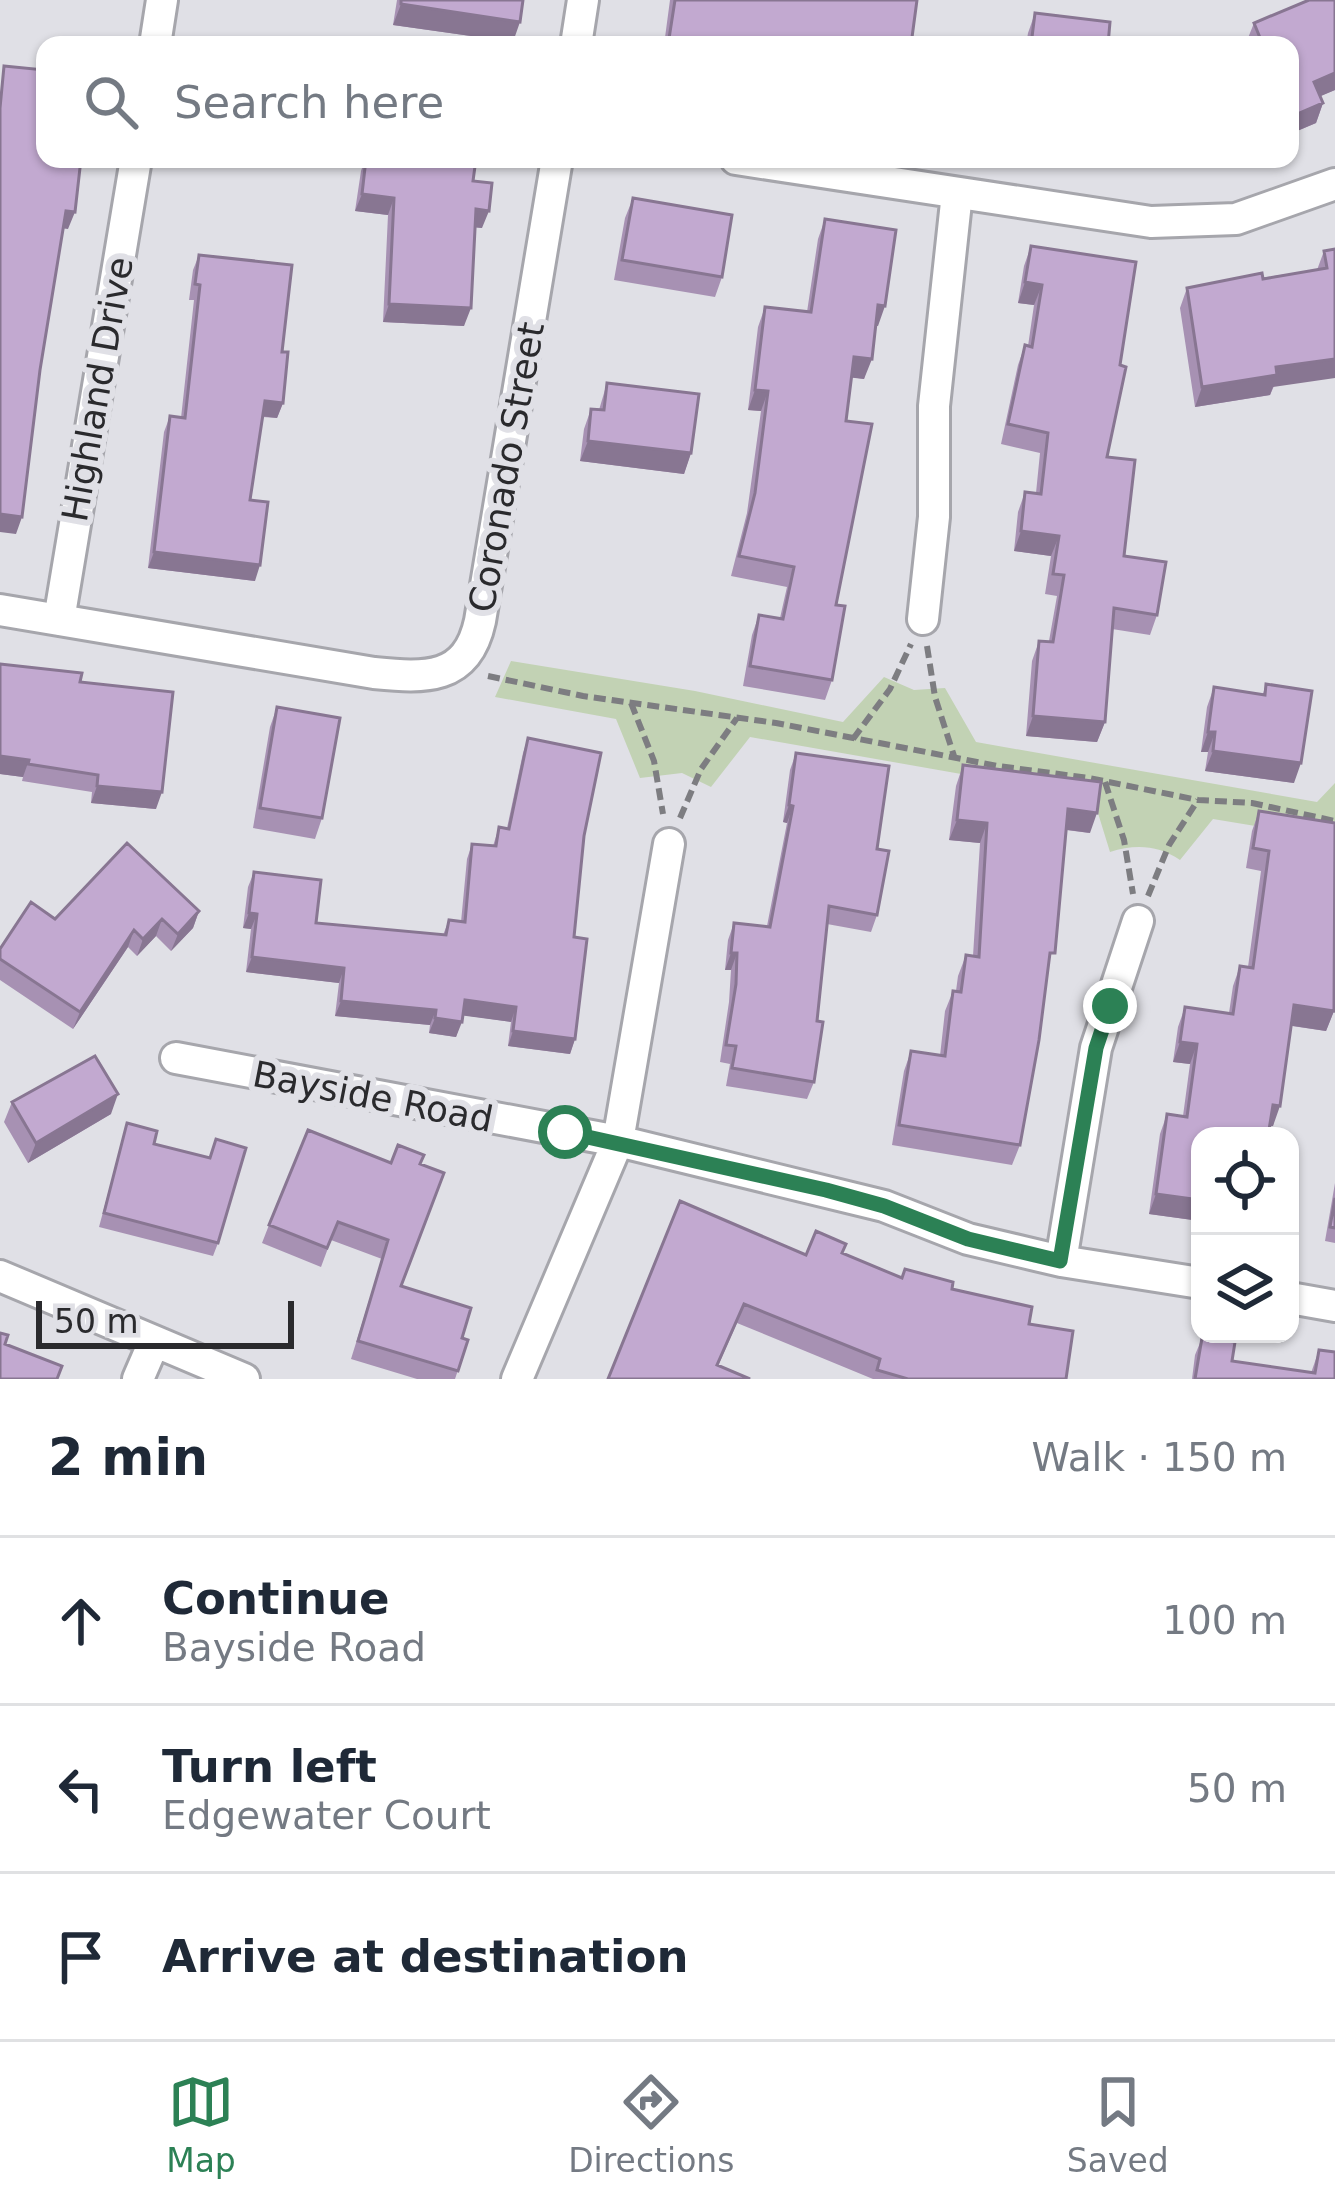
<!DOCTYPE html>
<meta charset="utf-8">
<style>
:root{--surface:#fff;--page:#f6f6f7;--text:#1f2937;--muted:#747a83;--line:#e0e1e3;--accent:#2c8155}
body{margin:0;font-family:"DejaVu Sans",sans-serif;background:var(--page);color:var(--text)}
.controls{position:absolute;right:36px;bottom:36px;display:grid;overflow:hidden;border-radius:24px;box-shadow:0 3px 9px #0004}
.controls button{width:108px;height:108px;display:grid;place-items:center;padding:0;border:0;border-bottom:3px solid var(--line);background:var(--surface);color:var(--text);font:60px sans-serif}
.scale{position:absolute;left:36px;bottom:30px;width:258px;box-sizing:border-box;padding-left:12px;border:6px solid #2a2a2d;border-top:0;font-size:33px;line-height:42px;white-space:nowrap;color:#2a2a2d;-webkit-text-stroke:9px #e0e0e6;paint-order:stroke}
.stop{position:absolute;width:36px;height:36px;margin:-27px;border:9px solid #2c8155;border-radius:50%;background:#fff}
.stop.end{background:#2c8155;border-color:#fff;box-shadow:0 3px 12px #0008}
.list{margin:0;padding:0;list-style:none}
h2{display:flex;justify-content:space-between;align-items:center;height:156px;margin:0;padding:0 48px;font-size:51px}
h2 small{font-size:39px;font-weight:400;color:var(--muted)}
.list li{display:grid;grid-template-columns:78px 1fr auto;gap:36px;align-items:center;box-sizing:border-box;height:168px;padding:0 48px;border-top:3px solid var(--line)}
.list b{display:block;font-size:45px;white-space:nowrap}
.list p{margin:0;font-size:39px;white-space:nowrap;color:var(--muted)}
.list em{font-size:39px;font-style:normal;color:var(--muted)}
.icon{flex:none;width:66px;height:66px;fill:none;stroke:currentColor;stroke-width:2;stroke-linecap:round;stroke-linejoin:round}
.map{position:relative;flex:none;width:1335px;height:1379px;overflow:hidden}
.search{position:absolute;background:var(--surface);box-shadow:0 3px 9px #0004;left:36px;right:36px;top:36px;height:132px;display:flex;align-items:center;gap:30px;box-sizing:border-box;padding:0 42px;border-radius:24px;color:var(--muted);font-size:45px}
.sheet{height:660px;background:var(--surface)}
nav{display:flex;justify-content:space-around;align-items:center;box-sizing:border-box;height:168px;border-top:3px solid var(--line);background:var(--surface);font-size:33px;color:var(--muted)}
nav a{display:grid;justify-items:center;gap:6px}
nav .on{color:var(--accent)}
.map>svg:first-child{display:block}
.green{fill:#c2d2b4}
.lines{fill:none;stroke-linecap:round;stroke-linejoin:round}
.minor-casing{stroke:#a6a6ac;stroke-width:36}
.path{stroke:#7d7d81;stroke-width:6;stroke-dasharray:12 6;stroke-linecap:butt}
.minor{stroke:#fff;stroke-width:30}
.wall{fill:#a791b3}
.shaded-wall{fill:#887692}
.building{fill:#c2a9d0;stroke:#887692;stroke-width:3}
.route{stroke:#2c8155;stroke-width:15}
.labels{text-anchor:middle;stroke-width:12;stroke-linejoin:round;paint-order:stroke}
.street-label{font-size:36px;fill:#2a2a2d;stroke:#e0e0e6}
</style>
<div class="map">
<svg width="1335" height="1379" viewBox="0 0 1335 1379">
<rect width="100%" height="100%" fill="#e0e0e6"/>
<!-- green -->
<path class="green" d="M 511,661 L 695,691 L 843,722 L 884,677 L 914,690 L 945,688 L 976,742 L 1317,802 L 1335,783 L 1335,839 L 1213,819 L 1180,860 C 1158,845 1135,844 1110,852 L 1093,797 L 750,737 L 711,787 L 682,773 L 640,778 L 616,719 L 495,697 Z"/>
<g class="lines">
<defs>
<path id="minor" d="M 155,45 L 162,0
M 576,45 L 583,0
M 736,159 L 1151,222 L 1236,219 L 1335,184
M 0,610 L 374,673 C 425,678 467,681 480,621 L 557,159
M 923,619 L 934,517 L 934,406 L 957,193
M 59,620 L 136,159
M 176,1058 L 618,1141 L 884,1206 L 968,1239 L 1061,1261 L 1200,1283
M 1061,1261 L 1096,1048 L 1138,921
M 0,1276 L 244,1379
M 1290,1298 L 1335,1306
M 138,1379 L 154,1342
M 517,1379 L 618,1141 L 669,844"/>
</defs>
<!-- minor casing -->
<use href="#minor" class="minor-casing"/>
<!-- path -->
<path class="path" d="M 927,646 L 935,697 L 954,756
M 488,676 L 583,696 L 776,723 L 998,766 L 1089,778 L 1198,800 L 1252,803 L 1335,821
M 631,703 L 654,761 L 663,814
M 853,739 L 890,689 L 911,644
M 1105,782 L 1124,840 L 1133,894
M 680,818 L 701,769 L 737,718
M 1148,896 L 1169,845 L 1198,800"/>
<!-- minor -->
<use href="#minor" class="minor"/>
</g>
<!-- wall -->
<path class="wall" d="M 397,0 L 523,0 L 513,42 L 393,25 Z
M 670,0 L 917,0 L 911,45 L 664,45 Z
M 1309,0 L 1335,0 L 1335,90 L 1320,96 L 1323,103 L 1316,123 L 1290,134 L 1290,45 L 1247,45 L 1246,43 L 1254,23 Z
M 1035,13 L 1108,45 L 1026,45 L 1028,33 Z
M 365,159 L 476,159 L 473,181 L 482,228 L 475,227 L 464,326 L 383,322 L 388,215 L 355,211 L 361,171 Z
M 633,198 L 722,277 L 715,297 L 614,280 L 625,218 Z
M 825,219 L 878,326 L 876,326 L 864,379 L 851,377 L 846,421 L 832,680 L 825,700 L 743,686 L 752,635 L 759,615 L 780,618 L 787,587 L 731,576 L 747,513 L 761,411 L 748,410 L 758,327 L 765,307 L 807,312 L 818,239 Z
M 1031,246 L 1107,457 L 1124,556 L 1157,615 L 1150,635 L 1112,629 L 1105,722 L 1097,742 L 1026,736 L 1032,661 L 1039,641 L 1049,641 L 1057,596 L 1045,594 L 1051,556 L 1014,551 L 1018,512 L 1025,492 L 1036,493 L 1040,453 L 1001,444 L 1018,365 L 1025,345 L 1028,346 L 1034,305 L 1018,303 L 1024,266 Z
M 1335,249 L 1270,395 L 1195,407 L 1180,308 L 1187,288 L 1317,270 L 1324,251 Z
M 199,255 L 282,352 L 283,403 L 277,418 L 263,417 L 250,500 L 255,581 L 148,568 L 164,432 L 170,416 L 181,418 L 194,300 L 189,300 L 193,270 Z
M 607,383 L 691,453 L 684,474 L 580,461 L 584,429 L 591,409 L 599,410 Z
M 80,682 L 156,809 L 91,803 L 92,792 L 22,781 L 23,777 L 0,774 Z
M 1266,684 L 1294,783 L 1205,771 L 1208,752 L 1201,752 L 1207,707 L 1214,687 L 1263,694 Z
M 277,707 L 322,818 L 315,839 L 253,828 L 270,727 Z
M 528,738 L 584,836 L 574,937 L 575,1039 L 570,1054 L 508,1046 L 511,1022 L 463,1015 L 456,1037 L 429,1033 L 430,1025 L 335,1016 L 339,983 L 246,972 L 251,929 L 243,928 L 248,887 L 254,872 L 316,923 L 443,935 L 449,920 L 461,922 L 467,859 L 472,844 L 493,846 L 499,827 L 507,828 L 523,753 Z
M 796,753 L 877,849 L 877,915 L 871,932 L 827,924 L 817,1021 L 814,1082 L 807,1099 L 726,1086 L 730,1064 L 720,1062 L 729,1002 L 731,970 L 725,970 L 728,940 L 734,923 L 767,926 L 787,823 L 783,822 L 790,770 Z
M 963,765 L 1090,833 L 1066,830 L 1048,973 L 1020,1145 L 1012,1165 L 892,1145 L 904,1071 L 911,1051 L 940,1056 L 945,1011 L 953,991 L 956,991 L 958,976 L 966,955 L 973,956 L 980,843 L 949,840 L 956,786 Z
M 1259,811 L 1334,1011 L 1326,1031 L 1292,1026 L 1273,1126 L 1200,1136 L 1200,1221 L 1149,1214 L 1160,1134 L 1167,1114 L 1183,1116 L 1190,1064 L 1173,1062 L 1178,1027 L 1185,1007 L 1229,1013 L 1233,986 L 1240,966 L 1248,967 L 1261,871 L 1246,868 L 1252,831 Z
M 199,911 L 193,928 L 171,951 L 156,936 L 137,956 L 128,947 L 73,1029 L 0,980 L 0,949 L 55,919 Z
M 12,1102 L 111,1114 L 28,1163 L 4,1122 Z
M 127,1123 L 154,1144 L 218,1243 L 213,1256 L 99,1227 Z
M 391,1163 L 420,1164 L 402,1287 L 462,1338 L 468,1340 L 455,1379 L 417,1379 L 351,1359 L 382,1259 L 331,1240 L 321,1267 L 262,1243 L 269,1225 Z
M 1335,1183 L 1335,1243 L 1325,1241 Z
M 842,1253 L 901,1278 L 952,1289 L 1029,1324 L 1066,1379 L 873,1379 L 737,1323 L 718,1366 L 608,1379 L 806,1255 Z
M 1202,1338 L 1232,1361 L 1311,1373 L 1319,1350 L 1335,1379 L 1192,1379 L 1195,1355 Z"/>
<!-- shaded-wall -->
<path class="shaded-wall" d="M 401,4 L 520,22 L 513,42 L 393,25 Z
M 1335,73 L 1335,90 L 1307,102 L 1314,82 Z
M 1323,103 L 1316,123 L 1290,134 L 1290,123 L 1293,116 Z
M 362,194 L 394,198 L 388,215 L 355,211 Z
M 476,209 L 489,211 L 482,228 L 470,227 Z
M 66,211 L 75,212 L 68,229 L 60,228 Z
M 1025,282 L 1042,285 L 1034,305 L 1018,303 Z
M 389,304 L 471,308 L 464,326 L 383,322 Z
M 878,305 L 885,306 L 878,326 L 871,325 Z
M 854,357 L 872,359 L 864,379 L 846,377 Z
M 1335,359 L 1335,378 L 1273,387 L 1270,395 L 1195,407 L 1202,387 L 1276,367 Z
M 755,390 L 768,391 L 761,411 L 748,410 Z
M 265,401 L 283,403 L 277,418 L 260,416 Z
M 588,441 L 691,453 L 684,474 L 580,461 Z
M 0,514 L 22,517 L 16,534 L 0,532 Z
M 1021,531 L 1059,536 L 1051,556 L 1014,551 Z
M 154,552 L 260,565 L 255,581 L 148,568 Z
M 1033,716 L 1105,722 L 1097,742 L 1026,736 Z
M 1208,732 L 1215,732 L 1208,752 L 1201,752 Z
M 1213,751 L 1301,763 L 1294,783 L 1205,771 Z
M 0,756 L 29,760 L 23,777 L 0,774 Z
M 97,786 L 162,792 L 156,809 L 91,803 Z
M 789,805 L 793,806 L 787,823 L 783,822 Z
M 1068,809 L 1097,813 L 1090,833 L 1061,829 Z
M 957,820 L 987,823 L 980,843 L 949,840 Z
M 199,911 L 193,928 L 171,951 L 178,934 Z
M 249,913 L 257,914 L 251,929 L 243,928 Z
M 162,919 L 156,936 L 137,956 L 143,939 Z
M 134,930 L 128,947 L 73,1029 L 80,1012 Z
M 731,953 L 737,953 L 731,970 L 725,970 Z
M 252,957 L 344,968 L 339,983 L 246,972 Z
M 465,1000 L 516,1007 L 511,1022 L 459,1015 Z
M 341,1001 L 436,1010 L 430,1025 L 335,1016 Z
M 1294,1005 L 1334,1011 L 1326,1031 L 1287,1025 Z
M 435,1018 L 462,1022 L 456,1037 L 429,1033 Z
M 513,1031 L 575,1039 L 570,1054 L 508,1046 Z
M 1180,1042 L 1197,1044 L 1190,1064 L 1173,1062 Z
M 118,1094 L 111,1114 L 28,1163 L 36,1143 Z
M 1273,1105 L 1280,1106 L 1273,1126 L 1265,1125 Z
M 1156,1194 L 1200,1200 L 1200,1221 L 1149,1214 Z"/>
<!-- building -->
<path class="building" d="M 401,0 L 523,0 L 520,22 L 401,4 Z
M 675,0 L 917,0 L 911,45 L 668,45 Z
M 1309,0 L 1335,0 L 1335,73 L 1314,82 L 1323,103 L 1293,116 L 1290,109 L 1290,45 L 1263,45 L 1254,23 Z
M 1035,13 L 1110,22 L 1108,45 L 1031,45 Z
M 4,66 L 45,70 L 45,159 L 81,159 L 75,212 L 66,211 L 40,370 L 22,517 L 0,514 L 0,108 Z
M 366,159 L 476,159 L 473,181 L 492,183 L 489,211 L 476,209 L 471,308 L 389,304 L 394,198 L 362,194 Z
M 633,198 L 732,215 L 722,277 L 622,260 Z
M 825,219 L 896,230 L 885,306 L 878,305 L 872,359 L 854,357 L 846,421 L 872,424 L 836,605 L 845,606 L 832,680 L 750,666 L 759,615 L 783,619 L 794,567 L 739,556 L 755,493 L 768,391 L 755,390 L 765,307 L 811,312 Z
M 1031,246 L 1136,262 L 1120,365 L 1126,367 L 1107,457 L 1135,460 L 1124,556 L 1166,562 L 1157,615 L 1114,608 L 1105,722 L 1033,716 L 1039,641 L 1053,642 L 1064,575 L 1053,574 L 1059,536 L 1021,531 L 1025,492 L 1041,494 L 1048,433 L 1008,424 L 1025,345 L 1032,347 L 1042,285 L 1025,282 Z
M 1335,249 L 1335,359 L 1276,367 L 1277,375 L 1202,387 L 1187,288 L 1262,273 L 1263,279 L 1327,268 L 1324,251 Z
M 199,255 L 292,265 L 282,352 L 288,352 L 283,403 L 265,401 L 250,500 L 268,502 L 260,565 L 154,552 L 170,416 L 185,418 L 200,285 L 195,284 Z
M 607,383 L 699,394 L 691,453 L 588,441 L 591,409 L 604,410 Z
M 0,664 L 82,673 L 80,682 L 173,692 L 162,792 L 97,786 L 98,775 L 28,764 L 29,760 L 0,756 Z
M 1266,684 L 1312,691 L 1301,763 L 1213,751 L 1215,732 L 1208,732 L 1214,687 L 1265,695 Z
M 277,707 L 340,718 L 322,818 L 260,808 Z
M 528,738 L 601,753 L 584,836 L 574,937 L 587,939 L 575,1039 L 513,1031 L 516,1007 L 465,1000 L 462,1022 L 435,1018 L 436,1010 L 341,1001 L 344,968 L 252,957 L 257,914 L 249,913 L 254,872 L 321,880 L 316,923 L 446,935 L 449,920 L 465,922 L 472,844 L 496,846 L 499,827 L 509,829 Z
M 796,753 L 889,766 L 877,849 L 889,851 L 877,915 L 829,906 L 817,1021 L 823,1022 L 814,1082 L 732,1068 L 736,1046 L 726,1045 L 736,984 L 737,953 L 731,953 L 734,923 L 770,927 L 793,806 L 789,805 Z
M 963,765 L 1101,782 L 1097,813 L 1068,809 L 1055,953 L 1050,953 L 1039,1040 L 1020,1145 L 899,1125 L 911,1051 L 945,1056 L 953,991 L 961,992 L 966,955 L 979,957 L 987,823 L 957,820 Z
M 1259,811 L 1335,823 L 1334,1011 L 1294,1005 L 1280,1106 L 1273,1105 L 1268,1136 L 1200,1136 L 1200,1200 L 1156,1194 L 1167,1114 L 1187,1117 L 1197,1044 L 1180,1042 L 1185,1007 L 1233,1014 L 1240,966 L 1253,968 L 1269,851 L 1253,848 Z
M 127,843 L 199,911 L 178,934 L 162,919 L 143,939 L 134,930 L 80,1012 L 0,959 L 0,949 L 31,902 L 55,919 Z
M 95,1056 L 118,1094 L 36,1143 L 12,1102 Z
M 127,1123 L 157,1131 L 154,1144 L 210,1158 L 216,1139 L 246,1148 L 218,1243 L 104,1213 Z
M 308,1130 L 391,1163 L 398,1145 L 424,1155 L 420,1164 L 444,1173 L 401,1286 L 471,1308 L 462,1338 L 468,1340 L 458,1371 L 358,1341 L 388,1240 L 338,1222 L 327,1248 L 269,1225 Z
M 1335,1198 L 1335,1228 L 1330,1227 Z
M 680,1201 L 806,1255 L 816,1231 L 846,1244 L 842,1253 L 902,1278 L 905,1269 L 953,1282 L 952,1289 L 1032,1307 L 1029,1324 L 1073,1331 L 1066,1379 L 908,1379 L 877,1370 L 880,1359 L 744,1304 L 717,1365 L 750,1379 L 608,1379 Z
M 0,1333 L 8,1335 L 5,1344 L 62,1366 L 57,1379 L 0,1379 Z
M 1202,1338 L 1235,1342 L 1232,1361 L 1315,1373 L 1319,1350 L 1335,1352 L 1335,1379 L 1195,1379 Z"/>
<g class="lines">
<!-- route -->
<path class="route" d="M 565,1132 L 826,1190 L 884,1206 L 968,1239 L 1060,1261 L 1096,1048 L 1110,1006"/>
</g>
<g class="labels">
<!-- street labels -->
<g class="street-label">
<text transform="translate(97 389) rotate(-80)" y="13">Highland Drive</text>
<text transform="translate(506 467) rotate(-80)" y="13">Coronado Street</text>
<text transform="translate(373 1096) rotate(11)" y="13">Bayside Road</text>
</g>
</g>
</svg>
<div class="controls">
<button><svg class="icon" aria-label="locate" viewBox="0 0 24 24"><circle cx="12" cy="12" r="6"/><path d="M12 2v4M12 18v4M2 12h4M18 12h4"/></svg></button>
<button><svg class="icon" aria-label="layers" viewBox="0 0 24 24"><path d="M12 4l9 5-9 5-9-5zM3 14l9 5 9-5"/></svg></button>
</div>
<div class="scale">50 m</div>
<div class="stop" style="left:565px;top:1132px"></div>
<div class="stop end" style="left:1110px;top:1006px"></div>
<div class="search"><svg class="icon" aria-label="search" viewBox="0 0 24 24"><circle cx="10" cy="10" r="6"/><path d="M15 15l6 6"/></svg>Search here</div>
</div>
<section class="sheet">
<h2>2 min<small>Walk · 150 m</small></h2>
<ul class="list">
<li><svg class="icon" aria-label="ahead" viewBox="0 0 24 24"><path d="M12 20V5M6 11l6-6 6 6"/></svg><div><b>Continue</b><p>Bayside Road</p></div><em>100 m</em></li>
<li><svg class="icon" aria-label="left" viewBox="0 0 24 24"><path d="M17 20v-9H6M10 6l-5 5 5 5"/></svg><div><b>Turn left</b><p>Edgewater Court</p></div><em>50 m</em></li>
<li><svg class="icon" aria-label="arrive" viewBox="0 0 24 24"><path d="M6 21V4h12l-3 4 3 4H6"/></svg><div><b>Arrive at destination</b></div></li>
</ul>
</section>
<nav>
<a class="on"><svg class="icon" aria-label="map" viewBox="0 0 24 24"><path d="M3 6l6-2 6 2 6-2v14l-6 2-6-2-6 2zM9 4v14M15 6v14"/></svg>Map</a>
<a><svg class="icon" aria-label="directions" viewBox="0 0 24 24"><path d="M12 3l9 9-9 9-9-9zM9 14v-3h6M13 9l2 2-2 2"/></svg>Directions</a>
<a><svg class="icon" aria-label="saved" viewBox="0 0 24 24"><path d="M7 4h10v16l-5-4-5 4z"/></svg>Saved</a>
</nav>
